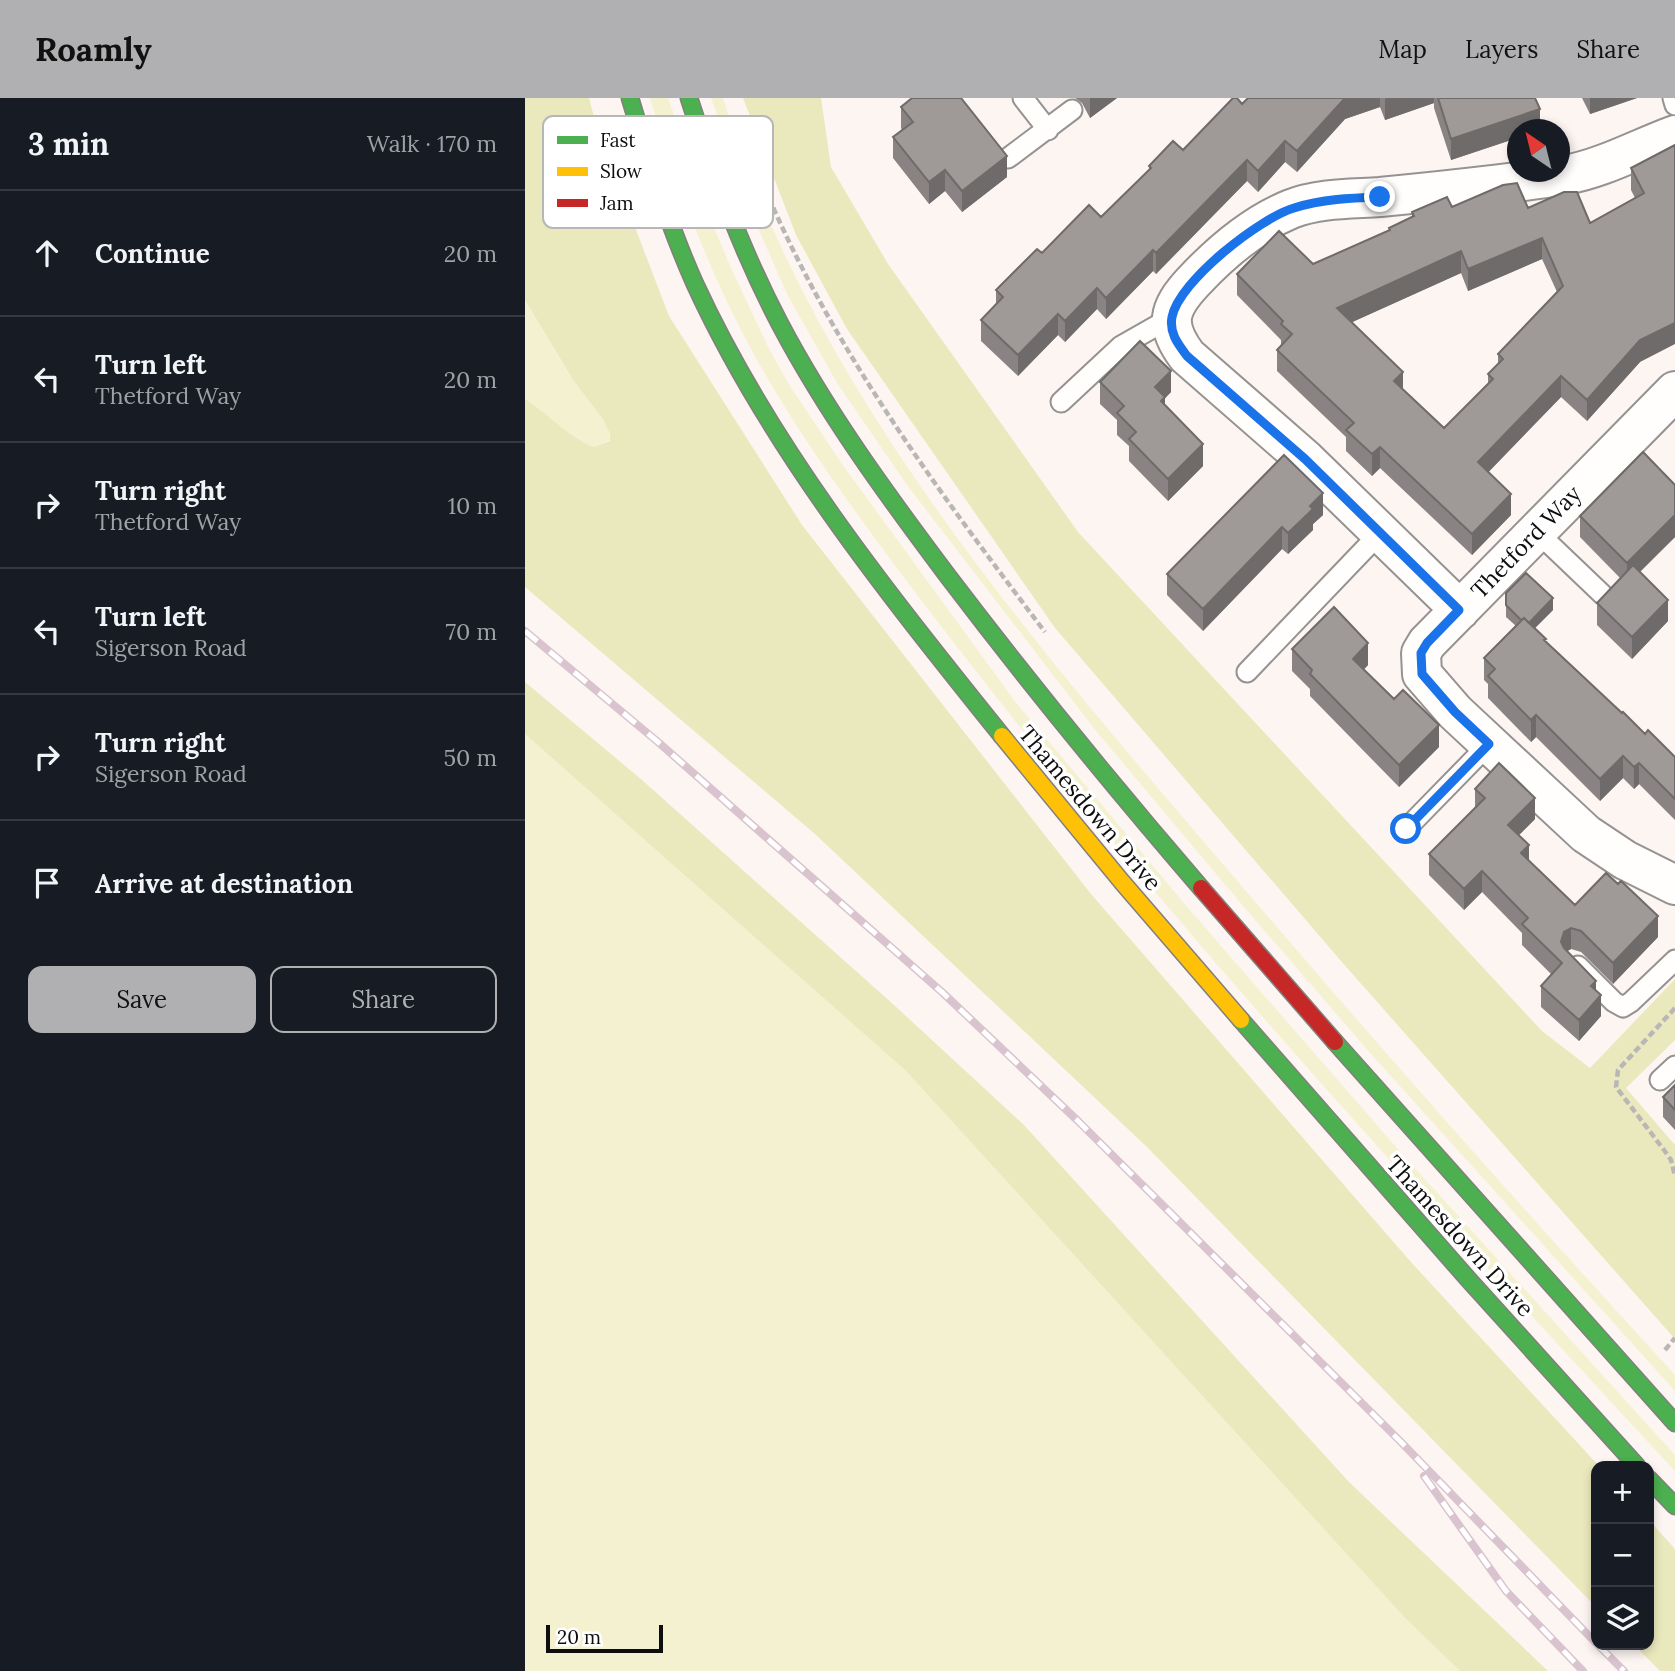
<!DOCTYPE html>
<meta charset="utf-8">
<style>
:root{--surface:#171b24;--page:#242831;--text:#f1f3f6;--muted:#9ea1a6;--line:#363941;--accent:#b0b0b2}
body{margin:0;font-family:Lora,serif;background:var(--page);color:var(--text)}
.controls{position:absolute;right:21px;bottom:21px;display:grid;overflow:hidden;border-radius:14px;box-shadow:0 4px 10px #0003}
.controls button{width:63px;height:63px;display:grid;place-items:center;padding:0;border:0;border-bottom:2px solid var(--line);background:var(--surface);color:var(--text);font:35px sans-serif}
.compass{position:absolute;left:982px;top:21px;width:63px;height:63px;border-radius:50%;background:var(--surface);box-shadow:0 4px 10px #0003;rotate:325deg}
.scale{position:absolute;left:21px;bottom:18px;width:117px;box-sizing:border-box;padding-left:7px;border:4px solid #0e0e0e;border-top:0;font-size:19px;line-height:24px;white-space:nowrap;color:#0e0e0e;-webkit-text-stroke:5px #fff;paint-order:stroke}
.stop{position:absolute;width:21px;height:21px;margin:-16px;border:5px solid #1a73e8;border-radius:50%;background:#fff}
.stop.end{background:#1a73e8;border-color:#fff;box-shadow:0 2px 7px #0008}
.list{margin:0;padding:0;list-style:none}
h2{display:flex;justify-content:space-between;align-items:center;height:91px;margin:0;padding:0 28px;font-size:30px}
h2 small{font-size:23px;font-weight:400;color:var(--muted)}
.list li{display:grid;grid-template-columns:46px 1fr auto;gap:21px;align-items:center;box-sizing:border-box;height:126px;padding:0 28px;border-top:2px solid var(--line)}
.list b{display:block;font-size:26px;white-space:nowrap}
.list p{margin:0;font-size:23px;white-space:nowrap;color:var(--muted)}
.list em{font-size:23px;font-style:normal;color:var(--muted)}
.actions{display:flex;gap:14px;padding:21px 28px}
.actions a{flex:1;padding:16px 0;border:2px solid var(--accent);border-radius:14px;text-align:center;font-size:24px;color:var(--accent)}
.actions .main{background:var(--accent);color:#111}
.icon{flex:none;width:38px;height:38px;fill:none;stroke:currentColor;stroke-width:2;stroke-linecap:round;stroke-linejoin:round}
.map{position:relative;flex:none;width:1150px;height:1573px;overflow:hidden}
header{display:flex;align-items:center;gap:42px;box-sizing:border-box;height:98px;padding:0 35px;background:var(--accent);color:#111}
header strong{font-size:33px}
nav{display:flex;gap:38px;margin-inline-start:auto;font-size:24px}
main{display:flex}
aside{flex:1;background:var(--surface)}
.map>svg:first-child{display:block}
.green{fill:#f4f1d0}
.forest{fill:#eae9bd}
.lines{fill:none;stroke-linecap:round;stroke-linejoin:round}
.lane-casing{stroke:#959291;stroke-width:23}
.street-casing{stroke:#959291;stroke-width:42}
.fast-casing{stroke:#827f7e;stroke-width:19}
.slow-casing{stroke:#827f7e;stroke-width:19}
.jam-casing{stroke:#827f7e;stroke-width:19}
.path{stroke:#b8b7b6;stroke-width:4.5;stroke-dasharray:7 3.5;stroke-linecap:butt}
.lane{stroke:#fffefd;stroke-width:19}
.street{stroke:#fffefd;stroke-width:38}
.fast{stroke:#4caf50;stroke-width:16}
.slow{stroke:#ffc107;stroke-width:16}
.jam{stroke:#c62828;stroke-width:16}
.rail-casing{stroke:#d9c3ce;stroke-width:8}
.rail{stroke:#fff;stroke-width:5;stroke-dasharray:16;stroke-linecap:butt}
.wall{fill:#898483;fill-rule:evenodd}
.shaded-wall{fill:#6f6b6a}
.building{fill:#9f9998;stroke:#6f6b6a;stroke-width:2;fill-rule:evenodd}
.route{stroke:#1a73e8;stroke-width:9}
.labels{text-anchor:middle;stroke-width:7;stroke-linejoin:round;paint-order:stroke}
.street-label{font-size:23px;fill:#0e0e0e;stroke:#fff}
.key{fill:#fff;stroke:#b7b7b7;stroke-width:2}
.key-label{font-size:19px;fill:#0e0e0e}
</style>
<header>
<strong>Roamly</strong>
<nav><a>Map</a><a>Layers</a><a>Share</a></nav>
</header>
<main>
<aside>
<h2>3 min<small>Walk · 170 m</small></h2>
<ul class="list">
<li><svg class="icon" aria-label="ahead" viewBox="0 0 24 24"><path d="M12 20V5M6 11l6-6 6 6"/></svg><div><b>Continue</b></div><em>20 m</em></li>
<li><svg class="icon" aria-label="left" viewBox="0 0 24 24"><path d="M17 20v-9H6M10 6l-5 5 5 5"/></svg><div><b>Turn left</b><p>Thetford Way</p></div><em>20 m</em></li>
<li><svg class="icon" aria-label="right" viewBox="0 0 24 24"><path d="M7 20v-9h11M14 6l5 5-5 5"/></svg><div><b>Turn right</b><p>Thetford Way</p></div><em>10 m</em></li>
<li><svg class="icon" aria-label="left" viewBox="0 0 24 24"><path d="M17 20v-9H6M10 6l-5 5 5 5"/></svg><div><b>Turn left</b><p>Sigerson Road</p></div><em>70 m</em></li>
<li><svg class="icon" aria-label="right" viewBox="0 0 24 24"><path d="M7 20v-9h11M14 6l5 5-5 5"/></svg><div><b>Turn right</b><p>Sigerson Road</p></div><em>50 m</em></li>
<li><svg class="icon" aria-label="arrive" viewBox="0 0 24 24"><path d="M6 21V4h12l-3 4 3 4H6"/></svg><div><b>Arrive at destination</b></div></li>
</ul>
<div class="actions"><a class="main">Save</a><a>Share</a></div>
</aside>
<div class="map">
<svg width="1150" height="1573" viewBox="0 0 1150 1573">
<rect width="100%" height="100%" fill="#fcf5f2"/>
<!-- green -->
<path class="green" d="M 125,0 L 143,0 L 188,127 L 206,170 L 244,251 L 265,288 L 317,366 L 489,602 L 664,811 L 878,1057 L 1150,1357 L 1150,1373 C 952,1159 753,944 567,718 C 501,638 437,556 374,473 C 317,396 261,319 217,234 C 179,160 149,80 125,0 Z
M 186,0 L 198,0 C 289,291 496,530 691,758 C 841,934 994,1107 1150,1277 L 1150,1293 L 846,956 L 719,809 L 571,633 L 382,387 L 312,285 L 262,196 L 234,132 Z
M 0,202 C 16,228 31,256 48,282 C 60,300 85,320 85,342 L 69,349 C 44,340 23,316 0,301 Z
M 0,636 L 381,973 L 881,1521 L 935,1573 L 0,1573 Z"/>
<!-- forest -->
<path class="forest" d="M 0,0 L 64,0 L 72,30 L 144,218 L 277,427 L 566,796 L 885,1163 L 1074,1368 L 1071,1368 L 1071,1509 L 623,1050 L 290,736 L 0,489 L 0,301 C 22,315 46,341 69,349 L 85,343 L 85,336 L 78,321 L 48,282 L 0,202 Z
M 218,0 L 296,0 L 306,69 L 363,166 L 553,434 L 1017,933 L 1065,970 L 1150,881 L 1150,942 L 1101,990 L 1150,1047 L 1150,1241 L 816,863 L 530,530 L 322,231 L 271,137 Z
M 0,584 L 117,682 L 369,907 L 498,1026 L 824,1384 L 1023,1573 L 935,1573 L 881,1521 L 381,973 L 0,636 Z
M 1124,1422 L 1150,1451 L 1150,1573 L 1135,1573 L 1109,1547 L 1124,1547 Z"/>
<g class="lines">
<defs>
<path id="lane" d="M 498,0 L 523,32
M 1148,0 L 1150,7
M 483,60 L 547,12
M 536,304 L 596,248 L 647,219
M 1011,433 L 1077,496
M 722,574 L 856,434
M 881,731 L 964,646
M 1053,868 L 1089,904 L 1098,909 L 1106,904 L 1150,862
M 1135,982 L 1150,968"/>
<path id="street" d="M 1150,293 L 902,545 L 896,555 L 897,576 L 930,614 L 1061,736 L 1100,762 L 1150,787
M 935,512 L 780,361 L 662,258 C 639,227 643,211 668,184 C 696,154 729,126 766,111 C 794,100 826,101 855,99 C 917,93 979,87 1040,77 C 1079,70 1114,50 1150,37"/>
<path id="fast" d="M 105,0 C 124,63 143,126 170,186 C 246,351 364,497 477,638
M 164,0 C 189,77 217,154 255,226 C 302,315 362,397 422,477 C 504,585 589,689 676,790
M 716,922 L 943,1181 L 1112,1368
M 810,944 L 1150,1325
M 1124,1381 L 1150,1408"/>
<path id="slow" d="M 477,638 L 597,784 L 716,922"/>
<path id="jam" d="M 676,790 L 810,944"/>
</defs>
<!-- lane casing -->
<use href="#lane" class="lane-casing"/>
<!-- street casing -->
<use href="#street" class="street-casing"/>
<!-- fast casing -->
<use href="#fast" class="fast-casing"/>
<!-- slow casing -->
<use href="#slow" class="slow-casing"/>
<!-- jam casing -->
<use href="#jam" class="jam-casing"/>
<!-- path -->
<path class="path" d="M 244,100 C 313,259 416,397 520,534
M 1150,910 L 1093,972 L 1091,989 L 1139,1052 L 1146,1062 L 1150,1078
M 1140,1252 L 1150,1240"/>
<!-- lane -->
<use href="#lane" class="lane"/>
<!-- street -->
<use href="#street" class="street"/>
<!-- fast -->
<use href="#fast" class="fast"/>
<!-- slow -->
<use href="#slow" class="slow"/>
<!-- jam -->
<use href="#jam" class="jam"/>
<defs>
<path id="rail" d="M 0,533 L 133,644 L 418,895 L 553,1023 L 874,1342 L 1071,1545
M 899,1378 L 981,1493 L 1058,1573
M 1073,1547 L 1099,1573"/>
</defs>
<!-- rail casing -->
<use href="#rail" class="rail-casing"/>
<!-- rail -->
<use href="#rail" class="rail"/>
</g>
<!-- wall -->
<path class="wall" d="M 550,0 L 592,0 L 565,20 L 557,5 Z
M 723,0 L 913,0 L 1015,32 L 992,32 L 992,40 L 926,62 L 909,10 L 909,5 L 860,22 L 855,9 L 820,21 L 772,74 L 760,64 L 733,94 L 722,83 L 631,176 L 628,173 L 581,221 L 572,211 L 540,244 L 533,237 L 493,278 L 456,243 L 456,222 L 471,206 L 471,192 L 517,155 L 576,119 L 624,72 L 624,68 L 658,52 L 717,6 Z
M 1057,0 L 1112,0 L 1065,16 Z
M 376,9 L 482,79 L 437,114 L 420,93 L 404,106 L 368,60 L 368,39 L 377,32 L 376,30 Z
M 1150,47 L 1115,264 L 1062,323 L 1036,299 L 963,374 L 986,417 L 947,457 L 855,370 L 847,378 L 821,353 L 821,339 L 752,273 L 752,252 L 756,247 L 756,242 L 712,197 L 712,176 L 788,166 L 864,132 L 864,130 L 887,119 L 887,114 L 927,109 L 1003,110 L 1065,125 L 1110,100 L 1106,92 L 1106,70 ZM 1017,161 L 1032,194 L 973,256 L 973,266 L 963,276 L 963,285 L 919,330 L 878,291 L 827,224 L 936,175 L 943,193 Z
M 575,284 L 646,294 L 640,300 L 640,307 L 678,368 L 643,403 L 604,363 L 604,348 L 592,337 L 592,322 L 575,306 Z
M 759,357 L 798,417 L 788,426 L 788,432 L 763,456 L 757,451 L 678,533 L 642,497 L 642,476 Z
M 1150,387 L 1150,439 L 1114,474 L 1143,523 L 1107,561 L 1072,527 L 1072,505 L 1095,480 L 1055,439 L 1055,418 Z
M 981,495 L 1028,512 L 1010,530 L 1021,543 L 1097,615 L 1120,636 L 1150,659 L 1150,722 L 1114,686 L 1109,691 L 1098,680 L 1075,703 L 1011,639 L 1006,644 L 963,600 L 963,586 L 959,582 L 959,560 L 991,528 L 981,519 Z
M 767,551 L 843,567 L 838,572 L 914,649 L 874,689 L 785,598 L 785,591 L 767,573 Z
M 950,691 L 1010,721 L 994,737 L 1004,762 L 1050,807 L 1133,839 L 1088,886 L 1056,854 L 1046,851 L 1042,853 L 1071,892 L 1076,918 L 1054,943 L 1016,909 L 1016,888 L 1026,876 L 997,847 L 997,835 L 957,794 L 939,812 L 904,777 L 904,756 L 950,710 Z
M 1150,987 L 1150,1032 L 1138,1019 L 1138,999 Z"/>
<!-- shaded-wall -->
<path class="shaded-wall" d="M 565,0 L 592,0 L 565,20 Z
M 820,0 L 855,0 L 855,9 L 820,21 L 772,74 L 772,53 Z
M 862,0 L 909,0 L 909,5 L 860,22 L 860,1 Z
M 1065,0 L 1112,0 L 1065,16 Z
M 1015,11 L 1015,32 L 992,32 L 992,40 L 926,62 L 926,41 Z
M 760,43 L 760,64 L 733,94 L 733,73 Z
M 482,58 L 482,79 L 437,114 L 437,93 Z
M 722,62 L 722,83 L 631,176 L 631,155 Z
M 420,72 L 420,93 L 404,106 L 404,84 Z
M 1017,140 L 1017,161 L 943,193 L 943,171 Z
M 628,152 L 628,173 L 581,221 L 581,200 Z
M 936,153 L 936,175 L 812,231 L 812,210 Z
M 572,190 L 572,211 L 540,244 L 540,223 Z
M 533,216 L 533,237 L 493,278 L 493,257 Z
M 1150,225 L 1150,246 L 1115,264 L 1062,323 L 1062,302 L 1115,242 Z
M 646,273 L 646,294 L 640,300 L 640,321 L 630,289 Z
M 878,274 L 878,295 L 869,283 Z
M 1036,278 L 1036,299 L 953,385 L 953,364 Z
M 678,346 L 678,368 L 643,403 L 643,381 Z
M 855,349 L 855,370 L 847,378 L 847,356 Z
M 798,395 L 798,417 L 788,426 L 788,432 L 763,456 L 763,435 L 785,408 Z
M 986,396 L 986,417 L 947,457 L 947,436 Z
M 1150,417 L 1150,439 L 1102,487 L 1102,465 Z
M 757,429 L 757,451 L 678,533 L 678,511 Z
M 1028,500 L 1028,512 L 1002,538 L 1002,527 Z
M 1143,502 L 1143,523 L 1107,561 L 1107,539 Z
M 843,545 L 843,567 L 828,583 L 828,561 Z
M 1011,617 L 1011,639 L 1006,644 L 1006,622 Z
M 914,627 L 914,649 L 874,689 L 874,667 Z
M 1098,658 L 1098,680 L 1075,703 L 1075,681 Z
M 1114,665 L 1114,686 L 1109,691 L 1109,669 Z
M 1010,700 L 1010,721 L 983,748 L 983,727 Z
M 1004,747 L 1004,768 L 996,755 Z
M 957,773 L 957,794 L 939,812 L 939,791 Z
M 1133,818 L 1133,839 L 1088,886 L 1088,865 Z
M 1046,830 L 1046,851 L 1039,855 L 1036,844 L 1039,834 Z
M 1071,883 L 1071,902 L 1076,897 L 1076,918 L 1054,943 L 1054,922 L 1066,888 Z"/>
<!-- building -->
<path class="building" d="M 387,0 L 436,0 L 482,58 L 437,93 L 420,72 L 404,84 L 368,39 L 388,24 L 376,9 Z
M 708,0 L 712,0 L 717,6 L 723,0 L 820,0 L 772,53 L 760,43 L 733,73 L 722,62 L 631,155 L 628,152 L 581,200 L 572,190 L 540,223 L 533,216 L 493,257 L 456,222 L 478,199 L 471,192 L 512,151 L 517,155 L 564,107 L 576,119 L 626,70 L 624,68 L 648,43 L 658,52 Z
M 913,0 L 1010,0 L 1015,11 L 926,41 Z
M 1150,47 L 1150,225 L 1115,242 L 1062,302 L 1036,278 L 953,364 L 986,396 L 947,436 L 855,349 L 847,356 L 821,332 L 829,325 L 752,252 L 767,236 L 756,226 L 758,223 L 712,176 L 754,133 L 788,166 L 865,132 L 864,130 L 889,118 L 887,114 L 922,99 L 927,109 L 978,87 L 992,85 L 1003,110 L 1039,94 L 1052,94 L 1065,125 L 1119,95 L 1106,70 ZM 1017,140 L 1038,188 L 973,256 L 978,261 L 963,276 L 968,281 L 919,330 L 869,283 L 878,274 L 812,210 L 936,153 L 943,171 Z
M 615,243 L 646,273 L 630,289 L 640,299 L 636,303 L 678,346 L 643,381 L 604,341 L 611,334 L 592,315 L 599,308 L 575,284 Z
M 1118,354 L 1150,387 L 1150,417 L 1102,465 L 1055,418 Z
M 759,357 L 798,395 L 785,408 L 788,411 L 763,435 L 757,429 L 678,511 L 642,476 Z
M 1108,467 L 1143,502 L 1107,539 L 1072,505 Z
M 1001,475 L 1028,500 L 1004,525 L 999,520 L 996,522 L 981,507 L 981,495 Z
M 809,509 L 843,545 L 828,561 L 869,601 L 878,592 L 914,627 L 874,667 L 785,576 L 787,572 L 767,551 Z
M 999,520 L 1021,541 L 1019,542 L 1097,615 L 1098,614 L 1120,636 L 1123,632 L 1150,659 L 1150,701 L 1114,665 L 1109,669 L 1098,658 L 1075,681 L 1011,617 L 1006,622 L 963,578 L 970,571 L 959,560 Z
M 974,665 L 1010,700 L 983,727 L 1004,747 L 996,755 L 1050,807 L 1081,775 L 1093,786 L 1096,783 L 1133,818 L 1088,865 L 1056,833 L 1046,830 L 1039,834 L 1036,844 L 1039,850 L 1071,883 L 1066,888 L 1076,897 L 1054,922 L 1016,888 L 1037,865 L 997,826 L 1003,820 L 957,773 L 939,791 L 904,756 L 960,700 L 950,691 Z
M 1150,987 L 1150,1012 L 1138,999 Z"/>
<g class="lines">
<!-- route -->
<path class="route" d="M 855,99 C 826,100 797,101 769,110 C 735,120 654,183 647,219 C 644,235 653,246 662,258 L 780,361 L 934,512 L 902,545 L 896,555 L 897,576 L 930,614 L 964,646 L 881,731"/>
</g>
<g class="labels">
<!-- street labels -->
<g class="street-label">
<text transform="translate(1001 444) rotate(-46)" y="8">Thetford Way</text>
<text transform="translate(565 710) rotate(50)" y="8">Thamesdown Drive</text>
<text transform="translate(935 1138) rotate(48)" y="8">Thamesdown Drive</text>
</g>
</g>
<!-- legend -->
<rect x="18" y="18" width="230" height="112" rx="10" class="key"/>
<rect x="32" y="38" width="31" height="8" fill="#4caf50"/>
<rect x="32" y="69" width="31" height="9" fill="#ffc107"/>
<rect x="32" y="101" width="31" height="8" fill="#c62828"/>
<g class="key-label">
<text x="75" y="49">Fast</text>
<text x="75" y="80">Slow</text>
<text x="75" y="112">Jam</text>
</g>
</svg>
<div class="controls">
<button>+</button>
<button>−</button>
<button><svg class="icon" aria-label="layers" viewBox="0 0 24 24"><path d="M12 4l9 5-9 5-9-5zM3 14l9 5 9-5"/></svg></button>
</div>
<svg class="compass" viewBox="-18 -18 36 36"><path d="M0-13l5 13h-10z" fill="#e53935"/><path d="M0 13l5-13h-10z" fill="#9ea1a6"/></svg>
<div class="scale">20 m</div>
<div class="stop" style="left:881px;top:731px"></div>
<div class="stop end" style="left:855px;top:99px"></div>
</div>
</main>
